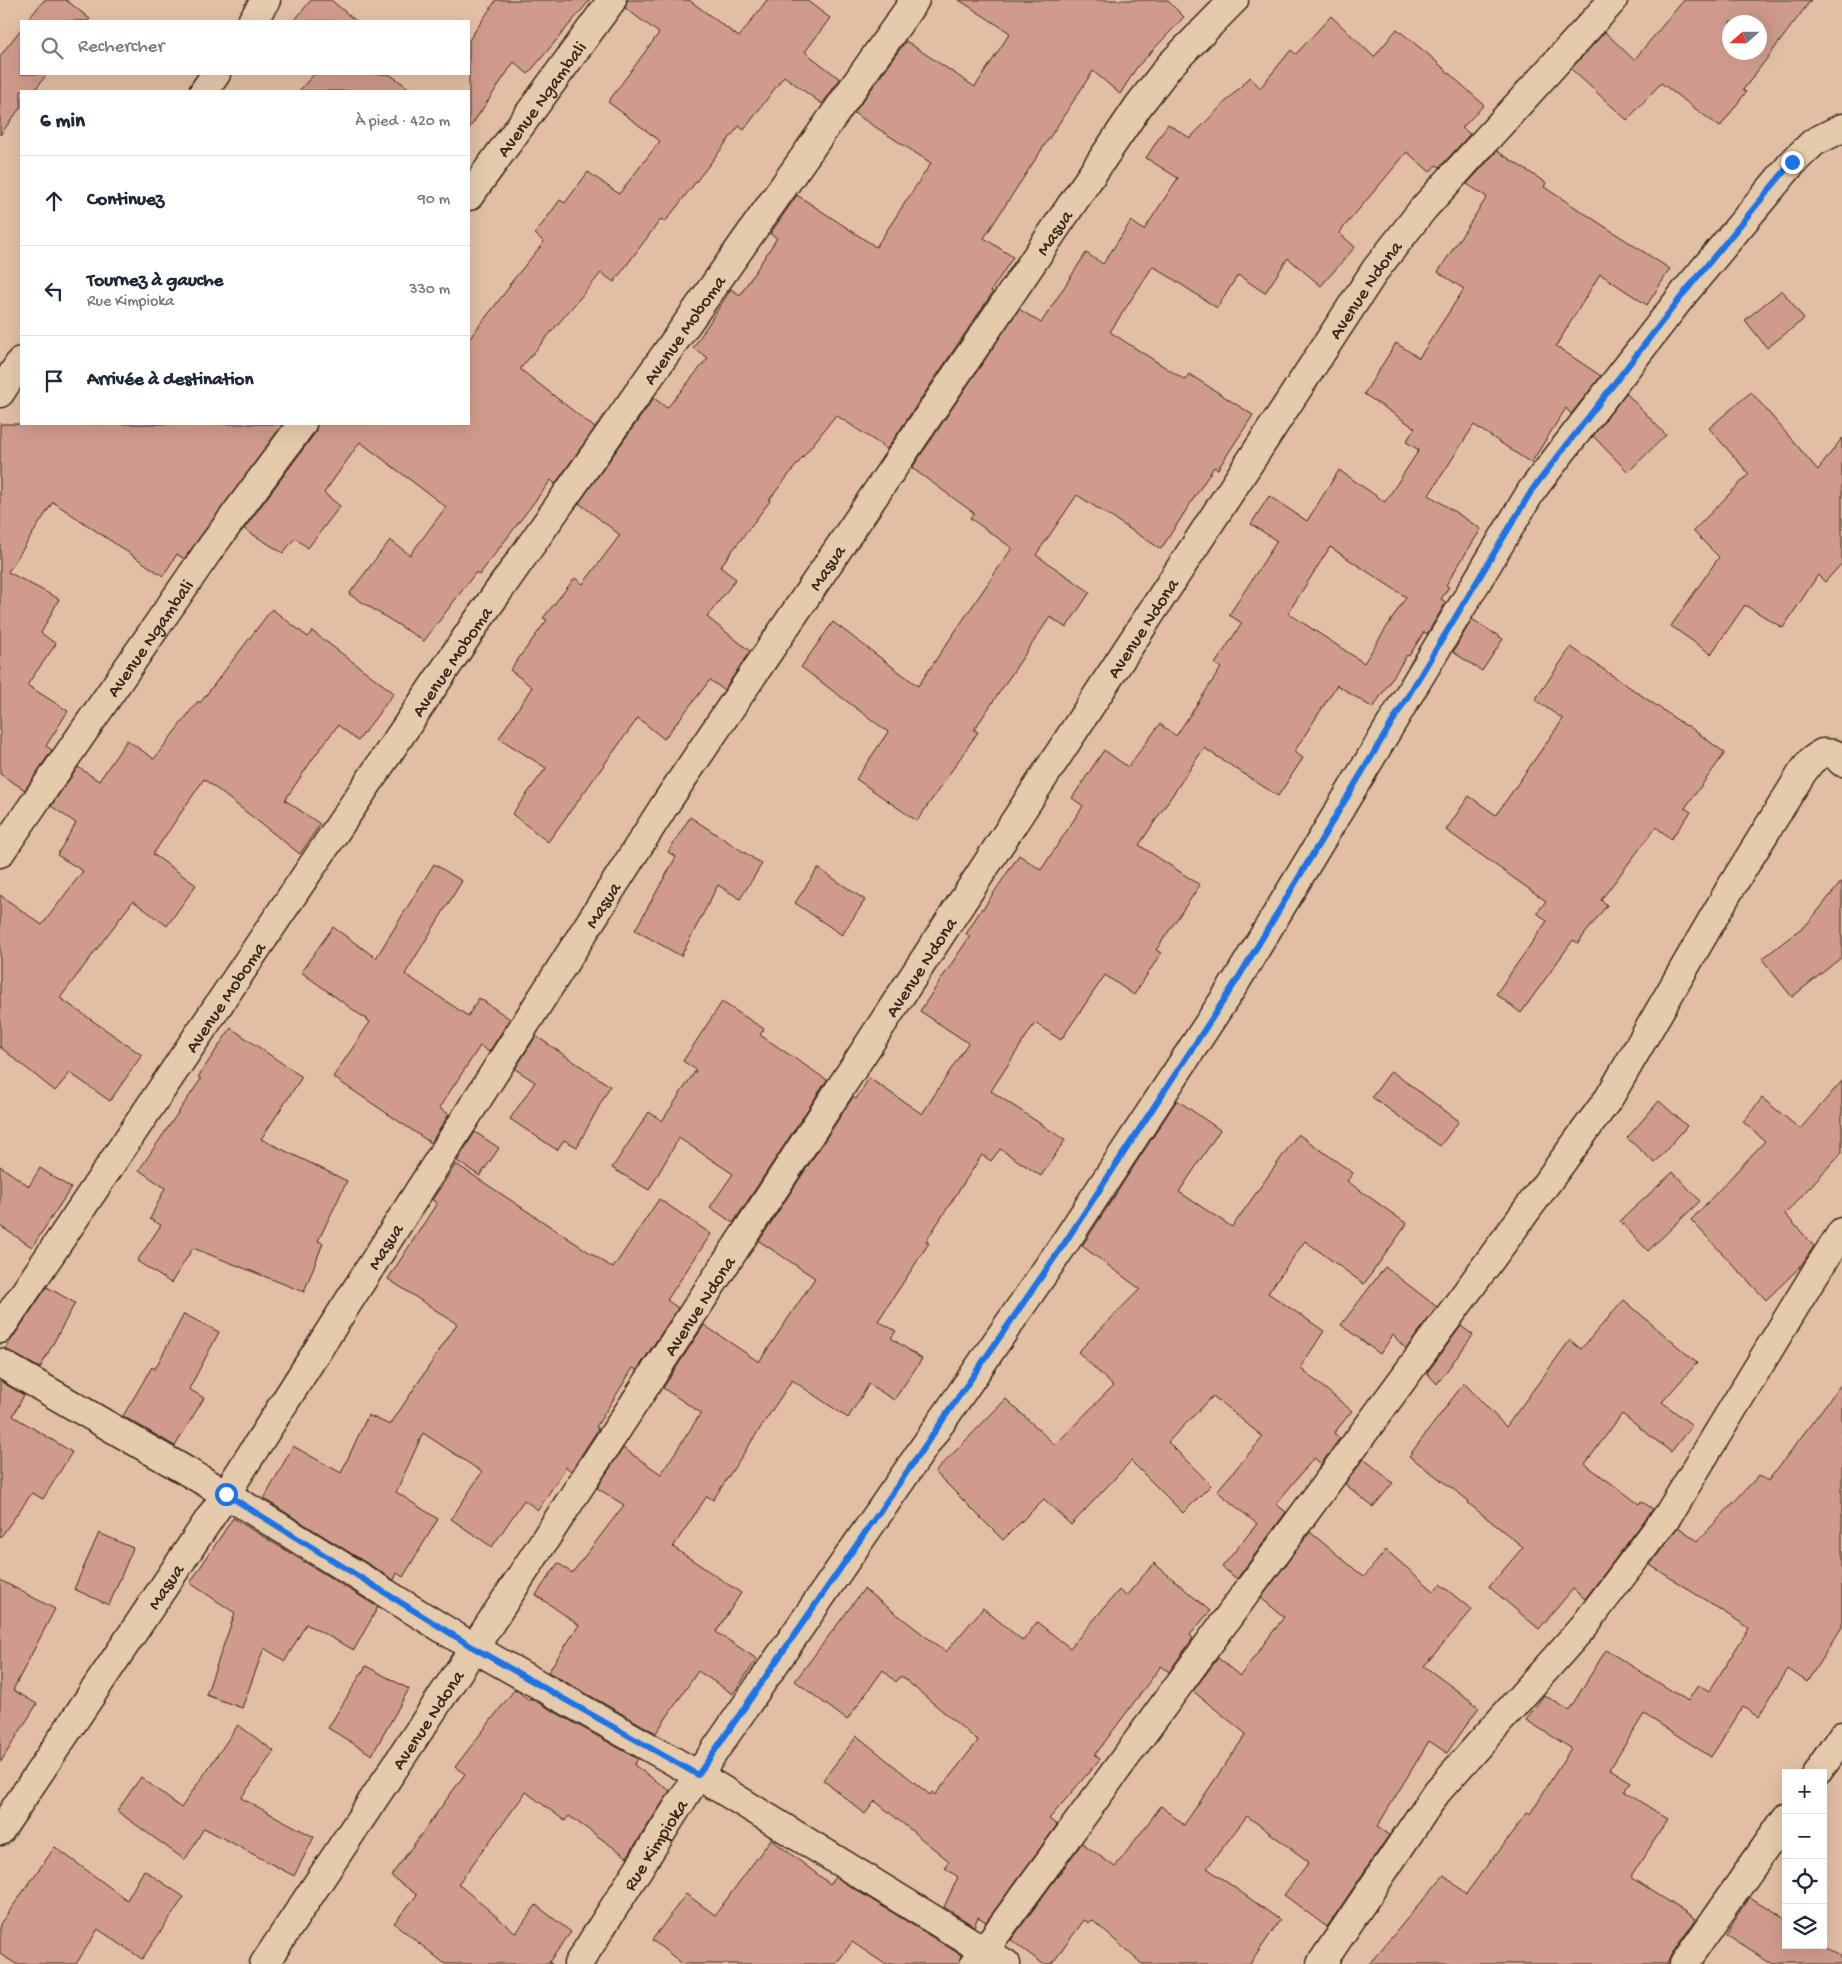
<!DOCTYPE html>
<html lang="fr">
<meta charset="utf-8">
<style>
:root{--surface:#fff;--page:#f6f6f7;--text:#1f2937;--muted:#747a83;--line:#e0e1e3}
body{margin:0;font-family:"Gochi Hand",sans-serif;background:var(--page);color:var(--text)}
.controls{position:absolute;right:15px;bottom:15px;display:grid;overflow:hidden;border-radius:0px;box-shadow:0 5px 20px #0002}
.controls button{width:45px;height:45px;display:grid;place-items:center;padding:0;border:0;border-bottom:1px solid var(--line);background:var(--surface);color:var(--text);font:25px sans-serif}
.compass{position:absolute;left:1722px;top:15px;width:45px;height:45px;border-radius:50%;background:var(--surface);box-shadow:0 5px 20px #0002;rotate:249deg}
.stop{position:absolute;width:15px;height:15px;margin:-11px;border:4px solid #1a73e8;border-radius:50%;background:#fff}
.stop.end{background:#1a73e8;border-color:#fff;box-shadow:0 1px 5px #0008}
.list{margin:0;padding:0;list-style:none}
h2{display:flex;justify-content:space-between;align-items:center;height:65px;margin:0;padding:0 20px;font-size:21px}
h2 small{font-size:16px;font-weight:400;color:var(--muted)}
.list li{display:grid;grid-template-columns:32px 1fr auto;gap:15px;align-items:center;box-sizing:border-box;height:90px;padding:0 20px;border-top:1px solid var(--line)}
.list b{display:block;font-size:19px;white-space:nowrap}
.list p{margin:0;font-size:16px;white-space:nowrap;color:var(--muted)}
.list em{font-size:16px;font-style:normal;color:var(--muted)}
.icon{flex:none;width:28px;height:28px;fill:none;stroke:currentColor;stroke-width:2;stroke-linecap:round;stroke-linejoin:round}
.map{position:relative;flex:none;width:1842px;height:1964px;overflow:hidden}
.search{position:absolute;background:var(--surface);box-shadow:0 5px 20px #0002;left:20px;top:20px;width:450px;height:55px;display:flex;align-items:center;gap:12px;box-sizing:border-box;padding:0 18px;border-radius:0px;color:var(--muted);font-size:19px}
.panel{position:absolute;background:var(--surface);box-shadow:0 5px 20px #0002;left:20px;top:90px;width:450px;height:335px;border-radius:0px}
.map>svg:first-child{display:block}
.building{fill:#d09b8c;stroke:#3b2a1e;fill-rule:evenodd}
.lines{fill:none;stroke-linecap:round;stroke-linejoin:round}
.minor-casing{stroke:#3b2a1e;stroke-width:31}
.minor{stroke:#e5caac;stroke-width:28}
.route{stroke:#1a73e8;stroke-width:6}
.labels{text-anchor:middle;stroke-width:5;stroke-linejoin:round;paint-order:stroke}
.street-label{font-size:19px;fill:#3b2a1e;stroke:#e5caac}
</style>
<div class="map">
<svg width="1842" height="1964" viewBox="0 0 1842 1964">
<rect width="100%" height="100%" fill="#e2bea4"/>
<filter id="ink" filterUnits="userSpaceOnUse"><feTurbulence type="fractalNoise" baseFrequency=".02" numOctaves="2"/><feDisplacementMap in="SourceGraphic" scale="10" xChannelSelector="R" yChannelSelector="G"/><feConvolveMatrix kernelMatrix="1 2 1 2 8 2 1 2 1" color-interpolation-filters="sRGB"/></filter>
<g filter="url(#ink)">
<!-- building -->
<path class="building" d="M 44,0 L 66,0 L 90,19 L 88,21 L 27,21 Z
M 311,0 L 331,0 L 356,21 L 294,21 Z
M 496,0 L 590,0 L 528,74 L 514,62 L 469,129 L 469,40 Z
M 627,0 L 689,0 L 739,37 L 767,0 L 806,0 L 830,18 L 805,52 L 840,79 L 822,104 L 784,76 L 744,130 L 739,126 L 665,222 L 661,219 L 614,282 L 601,273 L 520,369 L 595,428 L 555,484 L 551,480 L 479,575 L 476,572 L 424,641 L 349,594 L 390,540 L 410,555 L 446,507 L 360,442 L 324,493 L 340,506 L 308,548 L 295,538 L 283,553 L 244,529 L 315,433 L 317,424 L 469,424 L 469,339 L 510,286 L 509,285 L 544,242 L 535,234 L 560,200 L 565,203 L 588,172 L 619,194 L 660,141 L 608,102 L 659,33 L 625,8 Z
M 959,0 L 1167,0 L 1184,17 L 1137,67 L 1120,94 L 1093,71 L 984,238 L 1013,257 L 991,291 L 993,292 L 887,449 L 836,415 L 769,500 L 770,501 L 720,567 L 736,579 L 707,617 L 750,651 L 724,690 L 710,680 L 664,739 L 638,718 L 548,842 L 512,814 L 546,768 L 499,738 L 532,687 L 510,670 L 547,620 L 543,618 L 575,578 L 583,584 L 620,535 L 579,503 L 654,398 L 667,408 L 708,358 L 693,348 L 731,289 L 740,295 L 777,238 L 770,234 L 797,195 L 876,247 L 931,163 L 854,113 L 906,41 L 975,87 L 1010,33 Z
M 1684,0 L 1811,0 L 1743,90 L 1746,92 L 1720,127 L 1661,83 L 1627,120 L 1571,69 L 1605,32 L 1634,60 ZM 1730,22 L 1760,22 L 1760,52 L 1730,52 Z
M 1331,16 L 1374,57 L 1397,29 L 1430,56 L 1484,105 L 1462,128 L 1470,134 L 1440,167 L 1436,165 L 1430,172 L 1407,152 L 1339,233 L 1355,247 L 1321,286 L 1288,258 L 1265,293 L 1238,275 L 1217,308 L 1153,266 L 1110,332 L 1185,380 L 1189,374 L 1253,415 L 1218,469 L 1214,467 L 1161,549 L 1077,495 L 1036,555 L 1090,592 L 1066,628 L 1050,617 L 974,730 L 978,732 L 917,821 L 856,779 L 888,732 L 801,667 L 833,622 L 918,686 L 1012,548 L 970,518 L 974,513 L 912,468 L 1019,309 L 1041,323 L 1086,253 L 1103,264 L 1131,221 L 1144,230 L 1178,178 L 1146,158 L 1168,124 L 1190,138 L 1250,77 L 1260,88 L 1291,50 L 1296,54 Z
M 21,29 L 21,74 L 47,74 L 34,91 L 21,91 L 21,107 L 0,135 L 0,56 Z
M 314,74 L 389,74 L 413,91 L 299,91 Z
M 1497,151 L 1546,183 L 1544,187 L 1670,269 L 1647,305 L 1600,274 L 1556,346 L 1601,376 L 1571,414 L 1566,408 L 1531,463 L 1474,425 L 1429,495 L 1481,529 L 1446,585 L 1449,587 L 1441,599 L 1446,602 L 1427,634 L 1424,632 L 1409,656 L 1407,655 L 1373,708 L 1337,685 L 1294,752 L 1303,758 L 1278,796 L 1204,748 L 1139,845 L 1200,885 L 1156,950 L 1161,953 L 1134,995 L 1105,975 L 1061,1040 L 1035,1023 L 991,1091 L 1065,1140 L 1041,1176 L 1000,1149 L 991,1161 L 982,1155 L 926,1241 L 929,1243 L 878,1321 L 896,1331 L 891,1338 L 922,1359 L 894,1400 L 869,1384 L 848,1418 L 792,1380 L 713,1500 L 707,1496 L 673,1547 L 741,1593 L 716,1632 L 757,1659 L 733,1694 L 698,1671 L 656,1733 L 548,1672 L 579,1625 L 536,1595 L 558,1563 L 572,1573 L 624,1505 L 597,1488 L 623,1448 L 661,1474 L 701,1413 L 663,1388 L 704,1325 L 759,1362 L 815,1278 L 759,1241 L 853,1097 L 856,1099 L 869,1078 L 922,1114 L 968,1043 L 920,1011 L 970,936 L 966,934 L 982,908 L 983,909 L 1019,855 L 1041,870 L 1083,806 L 1072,798 L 1104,750 L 1128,767 L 1160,724 L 1176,736 L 1221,668 L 1215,664 L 1242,623 L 1229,615 L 1277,541 L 1251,524 L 1269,496 L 1307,521 L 1339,470 L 1385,502 L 1419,450 L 1406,442 L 1415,428 L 1364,394 L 1396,343 L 1419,358 L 1464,289 L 1438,272 L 1487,197 L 1467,184 ZM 1330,547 L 1406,597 L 1364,663 L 1288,613 Z
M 1782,290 L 1804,319 L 1767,348 L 1745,320 Z
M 1751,392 L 1818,470 L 1842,438 L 1842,563 L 1825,582 L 1818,575 L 1783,628 L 1745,605 L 1711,654 L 1671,626 L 1719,557 L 1693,531 L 1749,474 L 1709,428 Z
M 1626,393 L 1666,435 L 1628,472 L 1593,436 Z
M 0,424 L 283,424 L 184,559 L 177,554 L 163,576 L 53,502 L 8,572 L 59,599 L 41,633 L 56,644 L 27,685 L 68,711 L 46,746 L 52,750 L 25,790 L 0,774 Z
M 272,609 L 308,637 L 312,631 L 394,693 L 358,741 L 338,725 L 314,757 L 285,800 L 320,824 L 300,854 L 204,779 L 153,854 L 196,885 L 167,926 L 133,901 L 60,998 L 142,1055 L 110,1101 L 70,1073 L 55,1091 L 0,1047 L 0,895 L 42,925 L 83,871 L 57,855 L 76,823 L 51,806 L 78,767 L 99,781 L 127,740 L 154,759 L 198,701 L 200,703 Z
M 1472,619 L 1503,639 L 1482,671 L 1453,652 Z
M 1571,647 L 1686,726 L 1687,725 L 1725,753 L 1685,808 L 1691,812 L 1671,839 L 1656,827 L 1601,900 L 1607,905 L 1578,943 L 1573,940 L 1521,1013 L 1496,994 L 1547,921 L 1537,913 L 1546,901 L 1446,830 L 1469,796 L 1496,815 L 1563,719 L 1535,700 Z
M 690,817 L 762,864 L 740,899 L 718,885 L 681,956 L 635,930 L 676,857 L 668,852 Z
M 434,864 L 462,881 L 405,974 L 468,1016 L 479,998 L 510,1019 L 489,1052 L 480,1046 L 439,1108 L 449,1114 L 431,1143 L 333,1077 L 370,1022 L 301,972 L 333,927 L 376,958 Z
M 818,868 L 865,900 L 842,935 L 795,903 Z
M 1842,881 L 1842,957 L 1792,997 L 1762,959 L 1808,923 Z
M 722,1002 L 764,1029 L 760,1035 L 827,1080 L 733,1223 L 710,1207 L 733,1174 L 679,1138 L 649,1190 L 612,1168 L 649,1112 L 662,1121 L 696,1070 L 683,1061 Z
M 231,1028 L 302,1077 L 261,1139 L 347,1181 L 318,1241 L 323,1243 L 304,1292 L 193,1248 L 171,1283 L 137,1261 L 161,1225 L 150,1219 L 165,1188 L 139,1170 L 201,1079 L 198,1077 Z
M 536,1036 L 610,1086 L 577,1147 L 564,1140 L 557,1150 L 510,1119 L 535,1082 L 515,1069 Z
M 1391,1071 L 1459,1121 L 1440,1146 L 1372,1097 Z
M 1842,1081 L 1842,1152 L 1785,1214 L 1814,1246 L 1800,1267 L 1766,1300 L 1691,1220 L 1765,1141 L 1743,1122 L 1762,1098 L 1800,1129 Z
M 1177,1100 L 1220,1130 L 1179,1192 L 1232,1227 L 1298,1134 L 1353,1173 L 1347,1181 L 1407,1224 L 1364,1284 L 1305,1241 L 1268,1293 L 1324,1331 L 1300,1368 L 1352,1411 L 1334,1433 L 1340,1438 L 1321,1464 L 1314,1458 L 1276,1504 L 1286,1512 L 1237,1579 L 1222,1567 L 1257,1524 L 1217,1491 L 1263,1437 L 1213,1396 L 1168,1442 L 1211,1485 L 1183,1513 L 1131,1461 L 1071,1525 L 1044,1499 L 1003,1540 L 935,1472 L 1006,1399 L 1055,1445 L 1113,1386 L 1078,1352 L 1140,1289 L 1082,1246 Z
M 1659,1101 L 1687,1126 L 1655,1163 L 1627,1138 Z
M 475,1132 L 499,1148 L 480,1176 L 457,1161 Z
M 456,1164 L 613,1268 L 659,1199 L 711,1234 L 667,1300 L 678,1308 L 637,1370 L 633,1368 L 596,1427 L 598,1428 L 597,1431 L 571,1471 L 566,1467 L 538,1510 L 524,1500 L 492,1547 L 451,1519 L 482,1472 L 423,1433 L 396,1492 L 438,1519 L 403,1577 L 397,1573 L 394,1580 L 264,1499 L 293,1446 L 341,1473 L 368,1415 L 390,1425 L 457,1324 L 388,1279 L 437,1203 L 432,1200 Z
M 0,1166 L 29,1186 L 40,1168 L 71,1188 L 32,1247 L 0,1226 Z
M 1673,1172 L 1700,1201 L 1648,1251 L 1620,1221 Z
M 1385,1267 L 1437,1307 L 1406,1349 L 1393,1335 L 1380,1354 L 1341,1325 Z
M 47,1287 L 75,1303 L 40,1368 L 5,1349 Z
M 1624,1300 L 1697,1363 L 1662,1402 L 1692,1425 L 1671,1452 L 1622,1414 L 1585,1464 L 1639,1504 L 1641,1501 L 1653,1509 L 1585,1599 L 1573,1589 L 1539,1629 L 1489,1587 L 1523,1547 L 1468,1503 L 1469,1501 L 1409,1456 L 1464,1383 L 1506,1427 L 1570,1340 L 1581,1349 Z
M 184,1314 L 219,1332 L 189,1389 L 204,1398 L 175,1446 L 123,1416 L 152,1367 L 155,1369 Z
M 1461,1326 L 1473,1335 L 1437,1384 L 1427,1373 Z
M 0,1381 L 24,1395 L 13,1416 L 72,1452 L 43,1499 L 32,1493 L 0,1538 Z
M 1842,1383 L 1842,1627 L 1807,1682 L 1788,1669 L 1758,1717 L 1743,1707 L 1711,1757 L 1644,1714 L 1610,1769 L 1631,1782 L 1625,1792 L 1668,1819 L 1631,1877 L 1696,1919 L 1671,1955 L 1667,1964 L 1369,1964 L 1444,1875 L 1466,1894 L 1496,1853 L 1497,1854 L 1527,1813 L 1530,1814 L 1571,1748 L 1526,1720 L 1544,1695 L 1569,1710 L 1606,1650 L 1688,1701 L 1698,1685 L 1709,1692 L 1749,1628 L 1650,1565 L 1678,1527 L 1698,1541 L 1759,1475 L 1768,1481 Z
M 1364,1459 L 1393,1483 L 1373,1507 L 1345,1484 Z
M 233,1518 L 378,1607 L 354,1650 L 306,1624 L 285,1661 L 264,1648 L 242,1708 L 206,1695 L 235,1613 L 190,1583 Z
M 1310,1532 L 1364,1577 L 1386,1550 L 1434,1591 L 1440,1584 L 1472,1610 L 1424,1666 L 1479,1707 L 1447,1753 L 1429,1741 L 1377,1827 L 1389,1835 L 1327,1927 L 1284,1895 L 1309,1862 L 1247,1816 L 1207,1868 L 1280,1920 L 1250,1964 L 1142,1964 L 1092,1920 L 1089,1923 L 1084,1920 L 1052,1964 L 1043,1964 L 1011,1940 L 1082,1843 L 1115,1867 L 1161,1806 L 1184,1825 L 1246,1734 L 1193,1691 L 1218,1658 L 1240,1676 L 1284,1617 L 1261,1598 Z
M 99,1533 L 133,1548 L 109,1605 L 74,1589 Z
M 1154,1563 L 1210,1611 L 1190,1635 L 1193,1638 L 1169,1672 L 1161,1666 L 1095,1755 L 1100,1759 L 1049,1819 L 1057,1825 L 986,1922 L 978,1917 L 974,1926 L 944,1907 L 958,1877 L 945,1868 L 949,1861 L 875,1801 L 865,1814 L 823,1780 L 857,1736 L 930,1795 L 932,1792 L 935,1795 L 978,1741 L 901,1676 L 896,1682 L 883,1670 L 847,1720 L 795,1681 L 864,1589 L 946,1652 L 983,1608 L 1023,1641 L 1037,1622 L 1070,1648 L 1119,1590 L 1126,1596 Z
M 0,1580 L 55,1609 L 13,1690 L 37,1704 L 0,1763 Z
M 366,1666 L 409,1689 L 372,1755 L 328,1728 Z
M 515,1689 L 529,1700 L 530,1698 L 638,1759 L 634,1765 L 670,1791 L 627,1857 L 569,1816 L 565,1821 L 526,1792 L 458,1884 L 516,1933 L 536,1905 L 571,1932 L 549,1962 L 552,1964 L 445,1964 L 394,1923 L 417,1895 L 391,1876 L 465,1774 L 455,1767 Z
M 238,1725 L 274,1751 L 241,1798 L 314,1837 L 294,1876 L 204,1828 L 185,1860 L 117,1811 L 141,1777 L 181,1808 Z
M 771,1839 L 830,1884 L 835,1877 L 961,1955 L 959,1964 L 885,1964 L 852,1942 L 836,1964 L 683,1964 L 652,1940 L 686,1894 L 715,1915 Z
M 55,1847 L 127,1900 L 144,1870 L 184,1897 L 142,1959 L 98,1929 L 76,1964 L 16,1964 L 0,1954 L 0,1924 Z
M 1750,1897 L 1786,1920 L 1786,1945 L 1823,1945 L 1823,1944 L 1842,1955 L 1842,1964 L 1773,1964 L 1726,1934 Z"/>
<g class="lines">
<defs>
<g id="minor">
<path d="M 252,21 L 266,0"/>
<path d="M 204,91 L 216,74"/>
<path id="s1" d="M 469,196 L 612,0"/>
<path d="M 0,393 L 21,361"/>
<path id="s2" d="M 0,853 L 209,550 L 302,424"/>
<path id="s3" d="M 0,1329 L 476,623 L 915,0"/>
<path d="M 0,1363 L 226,1494 L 474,1648 L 698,1775 L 1006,1964"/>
<path d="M 1817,1773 L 1842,1736"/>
<path id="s4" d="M 0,1831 L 226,1494 L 668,800 L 1139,105 L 1170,65 L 1234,0"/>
<path id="s5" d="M 264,1964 L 474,1648 L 1376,269 L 1423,209 L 1613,0"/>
<path id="s6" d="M 578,1964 L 698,1775 L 1066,1241 L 1237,980 L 1532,490 L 1685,292 L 1793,162 L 1814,142 L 1842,128"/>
<path d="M 974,1964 L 1609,1098 L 1730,889 L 1802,773 L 1811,761 L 1822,753 L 1834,754 L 1842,762"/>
<path d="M 1321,1964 L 1436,1793 L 1584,1626 L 1668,1515 L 1816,1272 L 1842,1232"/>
<path d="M 1684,1964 L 1786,1818"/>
</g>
</defs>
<!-- minor casing -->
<use href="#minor" class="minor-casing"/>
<!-- minor -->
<use href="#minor" class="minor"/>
</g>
</g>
<g class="lines" filter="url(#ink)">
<!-- route -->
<path class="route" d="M 226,1494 L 474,1648 L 698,1775 L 1066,1241 L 1237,980 L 1532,490 L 1685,292 L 1792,162"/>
</g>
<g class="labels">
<!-- street labels -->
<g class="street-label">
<text dy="7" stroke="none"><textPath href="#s1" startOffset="121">Avenue Ngambali</textPath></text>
<text dy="7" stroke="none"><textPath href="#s4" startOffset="1915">Masua</textPath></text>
<text dy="7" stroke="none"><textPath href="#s5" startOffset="2004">Avenue Ndona</textPath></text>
<text dy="7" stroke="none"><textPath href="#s3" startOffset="1211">Avenue Moboma</textPath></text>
<text dy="7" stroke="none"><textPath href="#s4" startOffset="1510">Masua</textPath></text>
<text dy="7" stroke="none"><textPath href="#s5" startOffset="1599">Avenue Ndona</textPath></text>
<text dy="7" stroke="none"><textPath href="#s2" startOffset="262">Avenue Ngambali</textPath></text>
<text dy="7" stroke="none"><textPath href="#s3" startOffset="806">Avenue Moboma</textPath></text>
<text dy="7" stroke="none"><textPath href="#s4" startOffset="1105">Masua</textPath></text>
<text dy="7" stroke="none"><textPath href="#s5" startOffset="1194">Avenue Ndona</textPath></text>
<text dy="7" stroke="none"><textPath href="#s3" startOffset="401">Avenue Moboma</textPath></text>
<text dy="7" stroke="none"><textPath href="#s4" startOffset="700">Masua</textPath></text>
<text dy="7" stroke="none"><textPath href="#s5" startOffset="789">Avenue Ndona</textPath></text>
<text dy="7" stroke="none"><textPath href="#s4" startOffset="295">Masua</textPath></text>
<text dy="7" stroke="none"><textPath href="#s5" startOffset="294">Avenue Ndona</textPath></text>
<text dy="7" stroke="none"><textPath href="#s6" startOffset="142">Rue Kimpioka</textPath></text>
</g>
</g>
</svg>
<div class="controls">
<button>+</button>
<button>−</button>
<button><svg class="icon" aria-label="locate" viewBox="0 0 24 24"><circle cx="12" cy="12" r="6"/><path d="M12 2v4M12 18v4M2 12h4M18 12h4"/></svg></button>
<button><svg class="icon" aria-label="layers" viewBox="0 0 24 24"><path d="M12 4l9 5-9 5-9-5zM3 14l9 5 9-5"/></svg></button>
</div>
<svg class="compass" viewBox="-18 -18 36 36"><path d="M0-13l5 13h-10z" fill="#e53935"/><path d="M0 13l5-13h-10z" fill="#747a83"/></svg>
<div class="stop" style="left:226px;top:1494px"></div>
<div class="stop end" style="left:1792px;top:162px"></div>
<div class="search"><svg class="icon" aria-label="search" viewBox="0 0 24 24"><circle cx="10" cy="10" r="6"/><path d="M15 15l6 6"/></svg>Rechercher</div>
<section class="panel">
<h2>6 min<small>À pied · 420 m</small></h2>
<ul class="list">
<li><svg class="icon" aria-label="ahead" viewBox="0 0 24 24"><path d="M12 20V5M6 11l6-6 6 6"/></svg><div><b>Continuez</b></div><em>90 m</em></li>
<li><svg class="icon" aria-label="left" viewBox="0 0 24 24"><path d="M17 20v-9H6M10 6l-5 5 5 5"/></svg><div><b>Tournez à gauche</b><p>Rue Kimpioka</p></div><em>330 m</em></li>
<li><svg class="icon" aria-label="arrive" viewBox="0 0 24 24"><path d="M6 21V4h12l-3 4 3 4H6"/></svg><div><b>Arrivée à destination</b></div></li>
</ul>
</section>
</div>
